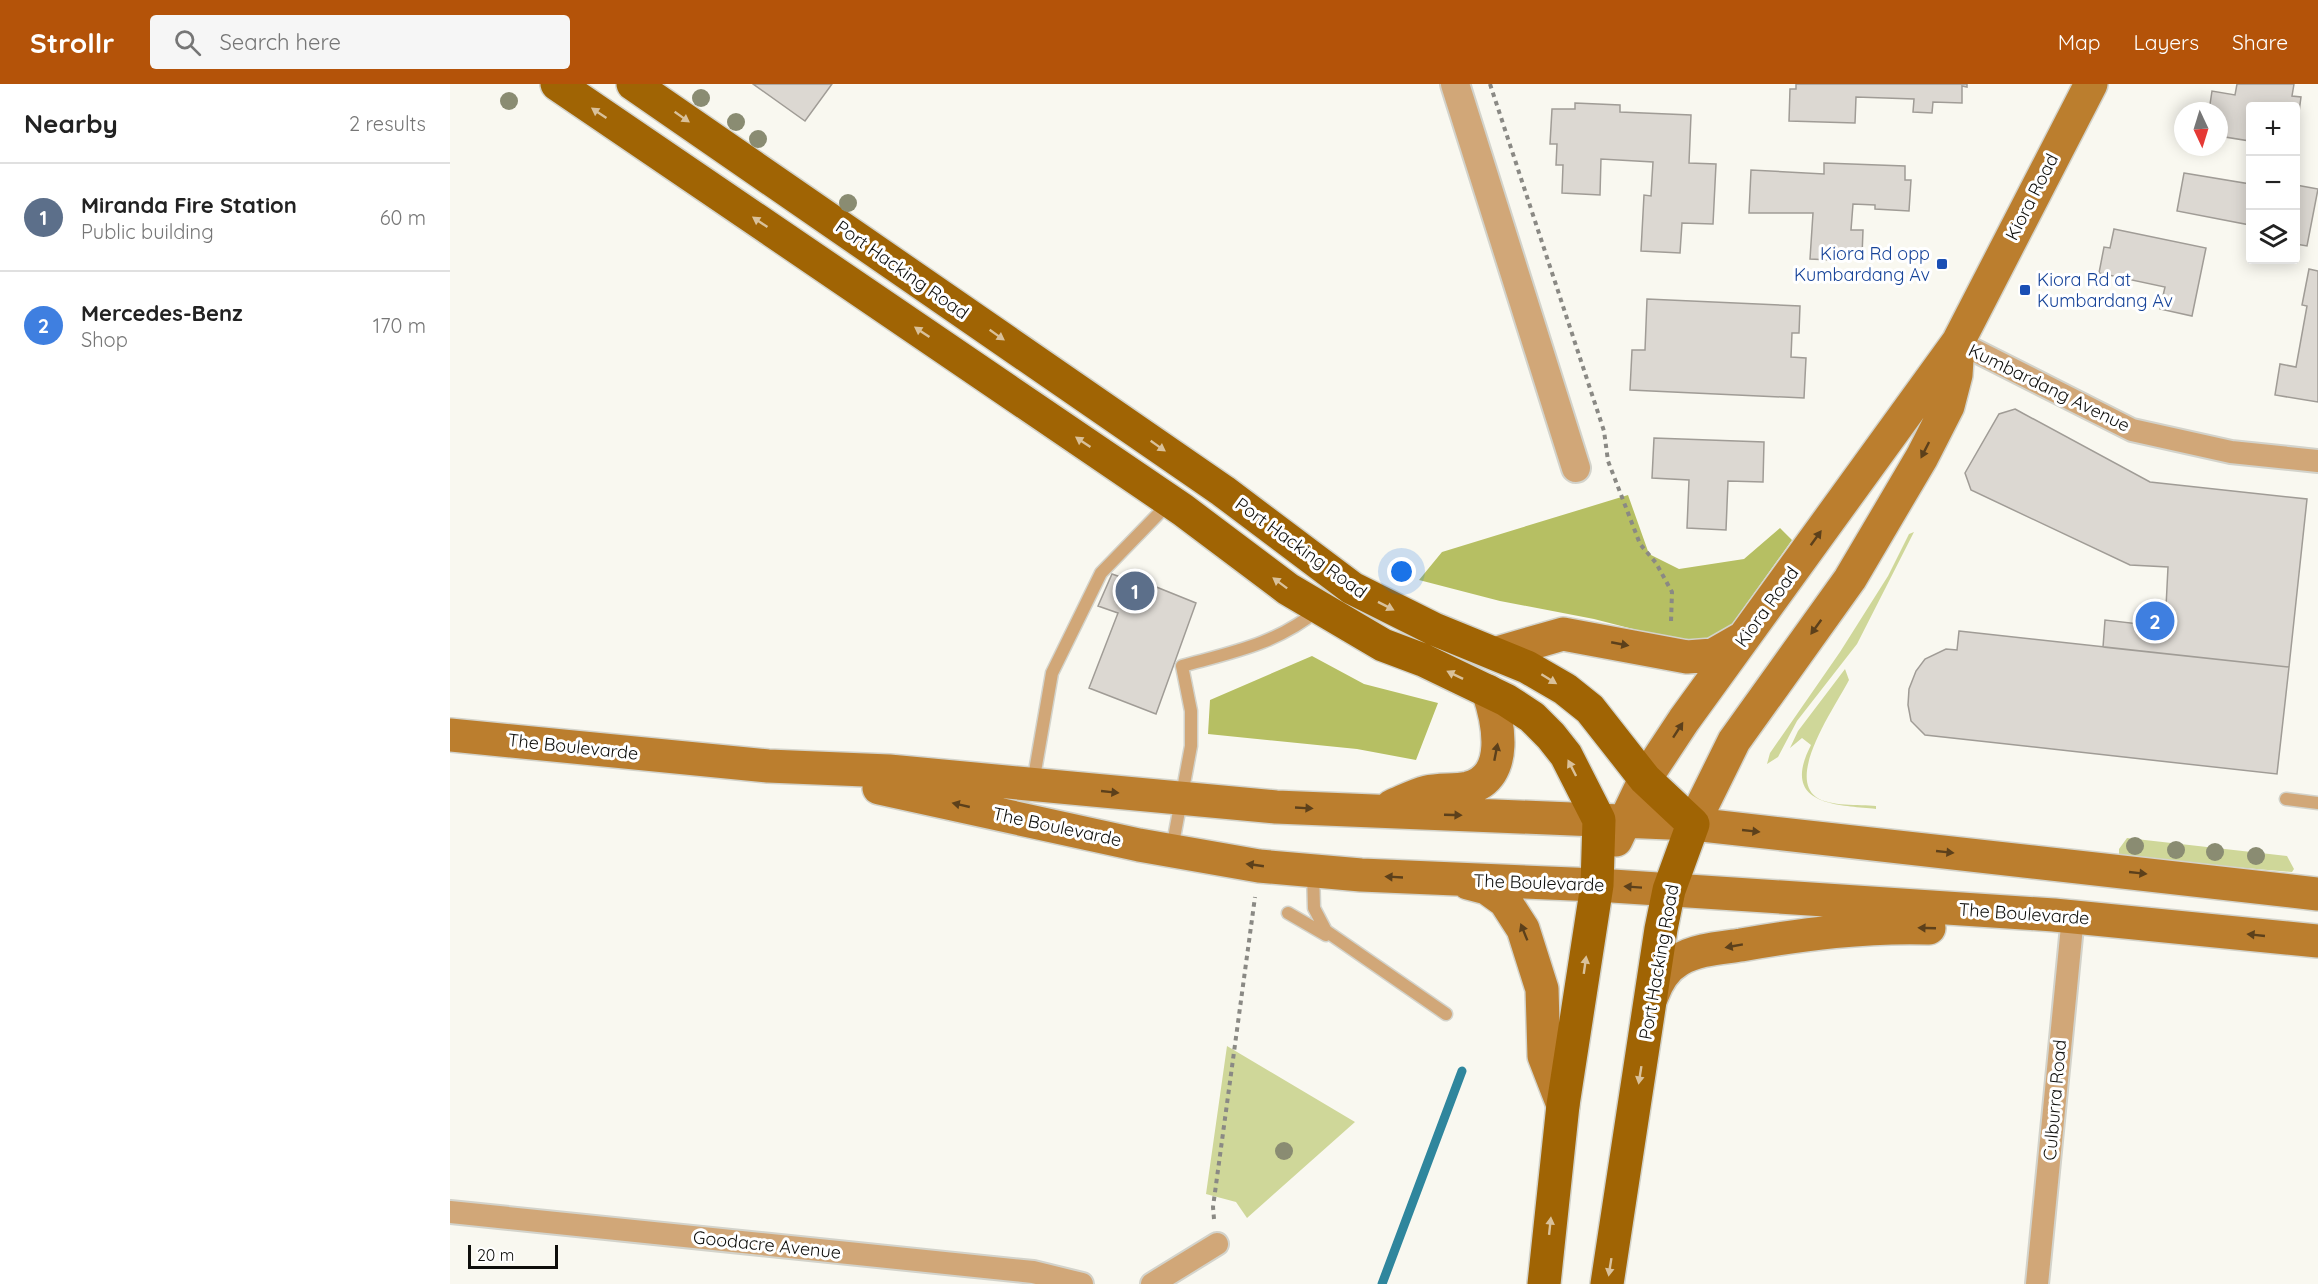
<!DOCTYPE html>
<meta charset="utf-8">
<style>
:root{--surface:#fff;--page:#f6f6f6;--text:#222;--muted:#767676;--line:#e0e0e0;--accent:#b45309}
body{margin:0;font-family:Quicksand,sans-serif;background:var(--page);color:var(--text)}
.controls{position:absolute;right:18px;top:18px;display:grid;overflow:hidden;border-radius:6px;box-shadow:0 3px 15px #0003}
.controls button{width:54px;height:54px;display:grid;place-items:center;padding:0;border:0;border-bottom:2px solid var(--line);background:var(--surface);color:var(--text);font:30px sans-serif}
.compass{position:absolute;left:1724px;top:18px;width:54px;height:54px;border-radius:50%;background:var(--surface);box-shadow:0 3px 15px #0003;rotate:176deg}
.scale{position:absolute;left:18px;bottom:15px;width:90px;box-sizing:border-box;padding-left:6px;border:3px solid #0e0e0b;border-top:0;font-size:16px;line-height:21px;white-space:nowrap;color:#0e0e0b;-webkit-text-stroke:4px #fff;paint-order:stroke}
.you{position:absolute;left:952px;top:488px;width:21px;height:21px;margin:-15px;border:4px solid #fff;border-radius:50%;background:#1a73e8;box-shadow:0 0 0 9px #1a73e833}
.badge{display:grid;place-items:center;width:39px;height:39px;border-radius:50%;background:var(--accent);color:#fff;font-size:20px;font-weight:700}
.pin{position:absolute;translate:-50% -50%;border:3px solid #fff;box-shadow:0 2px 6px #0006}
.list{margin:0;padding:0;list-style:none}
h2{display:flex;justify-content:space-between;align-items:center;height:78px;margin:0;padding:0 24px;font-size:26px}
h2 small{font-size:20px;font-weight:400;color:var(--muted)}
.list li{display:grid;grid-template-columns:39px 1fr auto;gap:18px;align-items:center;box-sizing:border-box;height:108px;padding:0 24px;border-top:2px solid var(--line)}
.list b{display:block;font-size:22px;white-space:nowrap}
.list p{margin:0;font-size:20px;white-space:nowrap;color:var(--muted)}
.list em{font-size:20px;font-style:normal;color:var(--muted)}
.icon{flex:none;width:33px;height:33px;fill:none;stroke:currentColor;stroke-width:2;stroke-linecap:round;stroke-linejoin:round}
.map{position:relative;flex:none;width:1868px;height:1200px;overflow:hidden}
header{display:flex;align-items:center;gap:36px;box-sizing:border-box;height:84px;padding:0 30px;background:var(--accent);color:#fff}
header strong{font-size:28px}
nav{display:flex;gap:33px;margin-inline-start:auto;font-size:21px}
.search{width:420px;height:54px;background:var(--page);display:flex;align-items:center;gap:15px;box-sizing:border-box;padding:0 21px;border-radius:6px;color:var(--muted);font-size:22px}
main{display:flex}
aside{flex:1;background:var(--surface)}
.map>svg:first-child{display:block}
.green{fill:#cfd799}
.forest{fill:#b6bf63}
.lines{fill:none;stroke-linecap:round;stroke-linejoin:round}
.stream{stroke:#2f869d;stroke-width:9}
.building{fill:#dcd8d2;stroke:#a09c96;stroke-width:1.5}
.service-casing{stroke:#d3d3cb;stroke-width:15}
.minor-casing{stroke:#d3d3cb;stroke-width:26}
.tertiary-casing{stroke:#d3d3cb;stroke-width:32}
.secondary-casing{stroke:#d3d3cb;stroke-width:36}
.primary-casing{stroke:#d3d3cb;stroke-width:36}
.path{stroke:#8a8984;stroke-width:4;stroke-dasharray:4.5 4.5;stroke-linecap:butt}
.service{stroke:#d1a778;stroke-width:12}
.minor{stroke:#d1a778;stroke-width:22}
.tertiary{stroke:#d1a778;stroke-width:28}
.secondary{stroke:#bb7e2e;stroke-width:33}
.primary{stroke:#a06404;stroke-width:33}
.tree{fill:#8a8c72}
.oneway{fill:#d9c19b}
.oneway2{fill:#5c401b}
.transit-dot{fill:#1a4fb4;stroke:#fff;stroke-width:2}
.labels{text-anchor:middle;stroke-width:6;stroke-linejoin:round;paint-order:stroke}
.street-label{font-size:18px;fill:#0e0e0b;stroke:#fff}
.transit-label{font-size:18px;fill:#164399;stroke:#fff;text-anchor:end}
</style>
<header>
<strong>Strollr</strong>
<div class="search"><svg class="icon" aria-label="search" viewBox="0 0 24 24"><circle cx="10" cy="10" r="6"/><path d="M15 15l6 6"/></svg>Search here</div>
<nav><a>Map</a><a>Layers</a><a>Share</a></nav>
</header>
<main>
<aside>
<h2>Nearby<small>2 results</small></h2>
<ul class="list">
<li><span class="badge" style="background:#5c6f8a">1</span><div><b>Miranda Fire Station</b><p>Public building</p></div><em>60 m</em></li>
<li><span class="badge" style="background:#3f7fe0">2</span><div><b>Mercedes-Benz</b><p>Shop</p></div><em>170 m</em></li>
</ul>
</aside>
<div class="map">
<svg width="1868" height="1200" viewBox="0 0 1868 1200">
<rect width="100%" height="100%" fill="#f9f8f0"/>
<!-- green -->
<path class="green" d="M 1464,448 L 1407,560 L 1347,637 L 1328,673 L 1317,680 L 1320,669 L 1390,568 L 1438,492 L 1459,450 Z
M 1395,585 L 1399,596 C 1387,620 1336,691 1366,713 C 1380,723 1409,720 1426,722 L 1426,725 C 1385,721 1330,721 1361,661 L 1352,654 L 1340,664 L 1348,647 Z
M 1677,754 L 1837,772 L 1844,785 L 1842,788 L 1679,774 L 1669,771 L 1669,765 Z
M 777,962 L 905,1038 L 797,1134 L 786,1118 L 756,1110 Z"/>
<!-- forest -->
<path class="forest" d="M 1178,411 L 1199,470 L 1229,485 L 1294,475 L 1330,444 L 1342,456 L 1275,550 L 1249,562 L 1144,535 L 1050,517 L 969,496 L 992,468 Z
M 862,572 L 914,600 L 988,619 L 966,676 L 907,665 L 758,650 L 760,616 Z"/>
<g class="lines">
<!-- stream -->
<path class="stream" d="M 932,1200 L 1012,987"/>
</g>
<!-- building -->
<path class="building" d="M 303,0 L 382,0 L 355,37 Z
M 1346,0 L 1517,0 L 1517,3 L 1512,2 L 1512,19 L 1483,18 L 1482,29 L 1463,28 L 1464,15 L 1406,13 L 1405,39 L 1339,37 L 1340,5 L 1346,5 Z
M 1787,0 L 1844,0 L 1842,12 L 1851,13 L 1846,51 L 1846,22 L 1800,22 L 1800,57 L 1769,52 L 1769,27 L 1759,27 L 1762,7 L 1785,11 Z
M 1125,19 L 1170,21 L 1170,28 L 1241,31 L 1239,79 L 1266,80 L 1263,140 L 1232,139 L 1230,169 L 1191,167 L 1194,111 L 1201,112 L 1203,78 L 1151,75 L 1150,111 L 1112,109 L 1113,81 L 1106,81 L 1107,60 L 1100,60 L 1102,25 L 1125,25 Z
M 1374,79 L 1455,82 L 1455,96 L 1461,96 L 1459,127 L 1425,125 L 1425,121 L 1403,120 L 1401,146 L 1413,146 L 1412,172 L 1380,170 L 1380,176 L 1360,175 L 1363,129 L 1299,129 L 1301,86 L 1374,90 Z
M 1734,89 L 1800,100 L 1800,141 L 1727,127 Z
M 1846,101 L 1868,105 L 1857,162 L 1846,160 Z
M 1664,145 L 1756,164 L 1742,232 L 1710,225 L 1715,203 L 1649,189 L 1654,163 L 1660,164 Z
M 1859,185 L 1868,187 L 1868,318 L 1825,311 L 1830,280 L 1846,283 L 1857,222 L 1852,221 Z
M 1197,215 L 1350,222 L 1349,249 L 1342,249 L 1341,273 L 1356,274 L 1354,314 L 1180,306 L 1182,266 L 1195,266 Z
M 1565,325 L 1700,398 L 1857,415 L 1839,583 L 1653,563 L 1655,536 L 1715,543 L 1718,483 L 1680,481 L 1521,406 L 1515,389 L 1549,330 Z
M 1204,354 L 1314,358 L 1313,398 L 1278,397 L 1276,446 L 1237,444 L 1239,396 L 1202,394 Z
M 662,490 L 682,497 L 684,494 L 746,519 L 706,630 L 639,604 L 668,529 L 648,522 Z
M 1509,547 L 1839,583 L 1827,690 L 1475,651 L 1461,637 L 1458,621 L 1459,605 L 1466,587 L 1475,575 L 1496,565 L 1507,566 Z"/>
<g class="lines">
<defs>
<path id="service" d="M 583,699 L 602,589 L 651,489 L 720,418
M 1836,715 L 1868,719
M 722,765 L 741,662 L 741,627 L 732,582 C 783,568 827,560 869,525
M 863,788 L 864,824 L 876,847 L 996,930
M 838,829 L 876,851"/>
<path id="minor" d="M 1508,258 L 1682,346 L 1781,368 L 1868,377
M 0,1128 L 583,1188 L 632,1200
M 702,1200 L 767,1160
M 1587,1200 L 1623,832"/>
<path id="tertiary" d="M 1005,0 L 1126,384"/>
<path id="secondary" d="M 1047,569 L 1113,550 L 1237,573 L 1263,571 L 1291,555
M 0,651 L 318,682 L 439,687 L 826,723 L 1243,740 L 1868,810
M 429,704 L 689,761 L 809,782 L 911,791 L 1147,801 L 1604,831 L 1868,857
M 942,722 C 954,717 965,711 977,708 C 990,705 1005,707 1018,704 C 1061,693 1048,636 1038,607
M 1243,740 L 1284,657 L 1400,495 L 1472,373 L 1498,322 L 1506,291 L 1508,260
M 1166,756 L 1195,695 L 1234,636 L 1508,258 L 1641,0
M 1018,799 L 1037,804 L 1055,817 L 1073,845 L 1092,905 L 1094,972 L 1113,1021
M 1202,912 C 1207,898 1215,884 1229,876 C 1247,865 1271,864 1291,861 C 1354,850 1415,842 1479,844"/>
<path id="primary" d="M 107,0 L 733,426 L 838,505 L 933,561 L 973,576 L 1056,616 L 1082,633 L 1101,652 L 1116,671 L 1149,736 L 1147,801 L 1113,1021 L 1094,1200
M 183,0 L 773,407 L 902,504 L 984,545 L 1077,583 L 1115,605 L 1140,625 L 1195,695 L 1243,740 L 1219,806 L 1211,845 L 1157,1200"/>
</defs>
<!-- service casing -->
<use href="#service" class="service-casing"/>
<!-- minor casing -->
<use href="#minor" class="minor-casing"/>
<!-- tertiary casing -->
<use href="#tertiary" class="tertiary-casing"/>
<!-- secondary casing -->
<use href="#secondary" class="secondary-casing"/>
<!-- primary casing -->
<use href="#primary" class="primary-casing"/>
<!-- path -->
<path class="path" d="M 1040,0 L 1154,347 L 1158,377 L 1190,460 L 1206,479 L 1222,508 L 1221,538
M 764,1135 L 763,1123 L 805,813"/>
<!-- service -->
<use href="#service" class="service"/>
<!-- minor -->
<use href="#minor" class="minor"/>
<!-- tertiary -->
<use href="#tertiary" class="tertiary"/>
<!-- secondary -->
<use href="#secondary" class="secondary"/>
<!-- primary -->
<use href="#primary" class="primary"/>
</g>
<!-- trees -->
<g class="tree">
<circle cx="251" cy="14" r="9"/>
<circle cx="59" cy="17" r="9"/>
<circle cx="286" cy="38" r="9"/>
<circle cx="308" cy="55" r="9"/>
<circle cx="398" cy="119" r="9"/>
<circle cx="1685" cy="762" r="9"/>
<circle cx="1726" cy="766" r="9"/>
<circle cx="1765" cy="768" r="9"/>
<circle cx="1806" cy="772" r="9"/>
<circle cx="834" cy="1067" r="9"/>
</g>
<!-- one-way arrows -->
<defs><path id="oneway-solid" d="M-6-.8H1V-3.2L6.5 0L1 3.2V.8H-6Z" transform="scale(1.5)"/></defs>
<g class="oneway">
<use href="#oneway-solid" transform="translate(149 29) rotate(-146)"/>
<use href="#oneway-solid" transform="translate(232 33) rotate(35)"/>
<use href="#oneway-solid" transform="translate(310 138) rotate(-146)"/>
<use href="#oneway-solid" transform="translate(472 248) rotate(-146)"/>
<use href="#oneway-solid" transform="translate(547 251) rotate(35)"/>
<use href="#oneway-solid" transform="translate(633 358) rotate(-146)"/>
<use href="#oneway-solid" transform="translate(708 362) rotate(35)"/>
<use href="#oneway-solid" transform="translate(830 499) rotate(-143)"/>
<use href="#oneway-solid" transform="translate(936 522) rotate(27)"/>
<use href="#oneway-solid" transform="translate(1005 591) rotate(-154)"/>
<use href="#oneway-solid" transform="translate(1099 595) rotate(32)"/>
<use href="#oneway-solid" transform="translate(1122 684) rotate(-117)"/>
<use href="#oneway-solid" transform="translate(1135 881) rotate(-82)"/>
<use href="#oneway-solid" transform="translate(1190 991) rotate(99)"/>
<use href="#oneway-solid" transform="translate(1100 1142) rotate(-84)"/>
<use href="#oneway-solid" transform="translate(1160 1183) rotate(99)"/>
</g>
<g class="oneway2">
<use href="#oneway-solid" transform="translate(1475 366) rotate(117)"/>
<use href="#oneway-solid" transform="translate(1366 454) rotate(-54)"/>
<use href="#oneway-solid" transform="translate(1366 543) rotate(126)"/>
<use href="#oneway-solid" transform="translate(1170 560) rotate(11)"/>
<use href="#oneway-solid" transform="translate(1228 646) rotate(-57)"/>
<use href="#oneway-solid" transform="translate(1046 668) rotate(-79)"/>
<use href="#oneway-solid" transform="translate(660 708) rotate(6)"/>
<use href="#oneway-solid" transform="translate(511 721) rotate(-167)"/>
<use href="#oneway-solid" transform="translate(854 724) rotate(3)"/>
<use href="#oneway-solid" transform="translate(1003 731) rotate(2)"/>
<use href="#oneway-solid" transform="translate(1301 747) rotate(6)"/>
<use href="#oneway-solid" transform="translate(1495 768) rotate(6)"/>
<use href="#oneway-solid" transform="translate(805 781) rotate(-172)"/>
<use href="#oneway-solid" transform="translate(1688 789) rotate(6)"/>
<use href="#oneway-solid" transform="translate(944 793) rotate(-177)"/>
<use href="#oneway-solid" transform="translate(1183 803) rotate(-176)"/>
<use href="#oneway-solid" transform="translate(1477 844) rotate(-178)"/>
<use href="#oneway-solid" transform="translate(1074 848) rotate(-112)"/>
<use href="#oneway-solid" transform="translate(1806 851) rotate(-174)"/>
<use href="#oneway-solid" transform="translate(1284 862) rotate(170)"/>
</g>
<!-- markers -->
<g class="transit-dot">
<rect x="1486" y="174" width="12" height="12" rx="3"/>
<rect x="1569" y="200" width="12" height="12" rx="3"/>
</g>
<g class="labels">
<!-- street labels -->
<g class="street-label">
<text transform="translate(1582 113) rotate(-63)" y="6">Kiora Road</text>
<text transform="translate(452 186) rotate(35)" y="6">Port Hacking Road</text>
<text transform="translate(1599 304) rotate(26)" y="6">Kumbardang Avenue</text>
<text transform="translate(851 464) rotate(36)" y="6">Port Hacking Road</text>
<text transform="translate(1317 523) rotate(-54)" y="6">Kiora Road</text>
<text transform="translate(123 663) rotate(6)" y="6">The Boulevarde</text>
<text transform="translate(607 743) rotate(12)" y="6">The Boulevarde</text>
<text transform="translate(1089 799) rotate(2)" y="6">The Boulevarde</text>
<text transform="translate(1574 830) rotate(4)" y="6">The Boulevarde</text>
<text transform="translate(1209 878) rotate(-80)" y="6">Port Hacking Road</text>
<text transform="translate(1605 1016) rotate(-85)" y="6">Culburra Road</text>
<text transform="translate(317 1161) rotate(6)" y="6">Goodacre Avenue</text>
</g>
<!-- transit labels -->
<g class="transit-label">
<text x="1480" y="176">Kiora Rd opp<tspan x="1480" dy="21">Kumbardang Av</tspan></text>
<text x="1587" y="202" text-anchor="start">Kiora Rd at<tspan x="1587" dy="21">Kumbardang Av</tspan></text>
</g>
</g>
</svg>
<div class="controls">
<button>+</button>
<button>−</button>
<button><svg class="icon" aria-label="layers" viewBox="0 0 24 24"><path d="M12 4l9 5-9 5-9-5zM3 14l9 5 9-5"/></svg></button>
</div>
<svg class="compass" viewBox="-18 -18 36 36"><path d="M0-13l5 13h-10z" fill="#e53935"/><path d="M0 13l5-13h-10z" fill="#767676"/></svg>
<div class="scale">20 m</div>
<div class="you"></div>
<div class="pin badge" style="left:685px;top:507px;background:#5c6f8a">1</div>
<div class="pin badge" style="left:1705px;top:537px;background:#3f7fe0">2</div>
</div>
</main>
